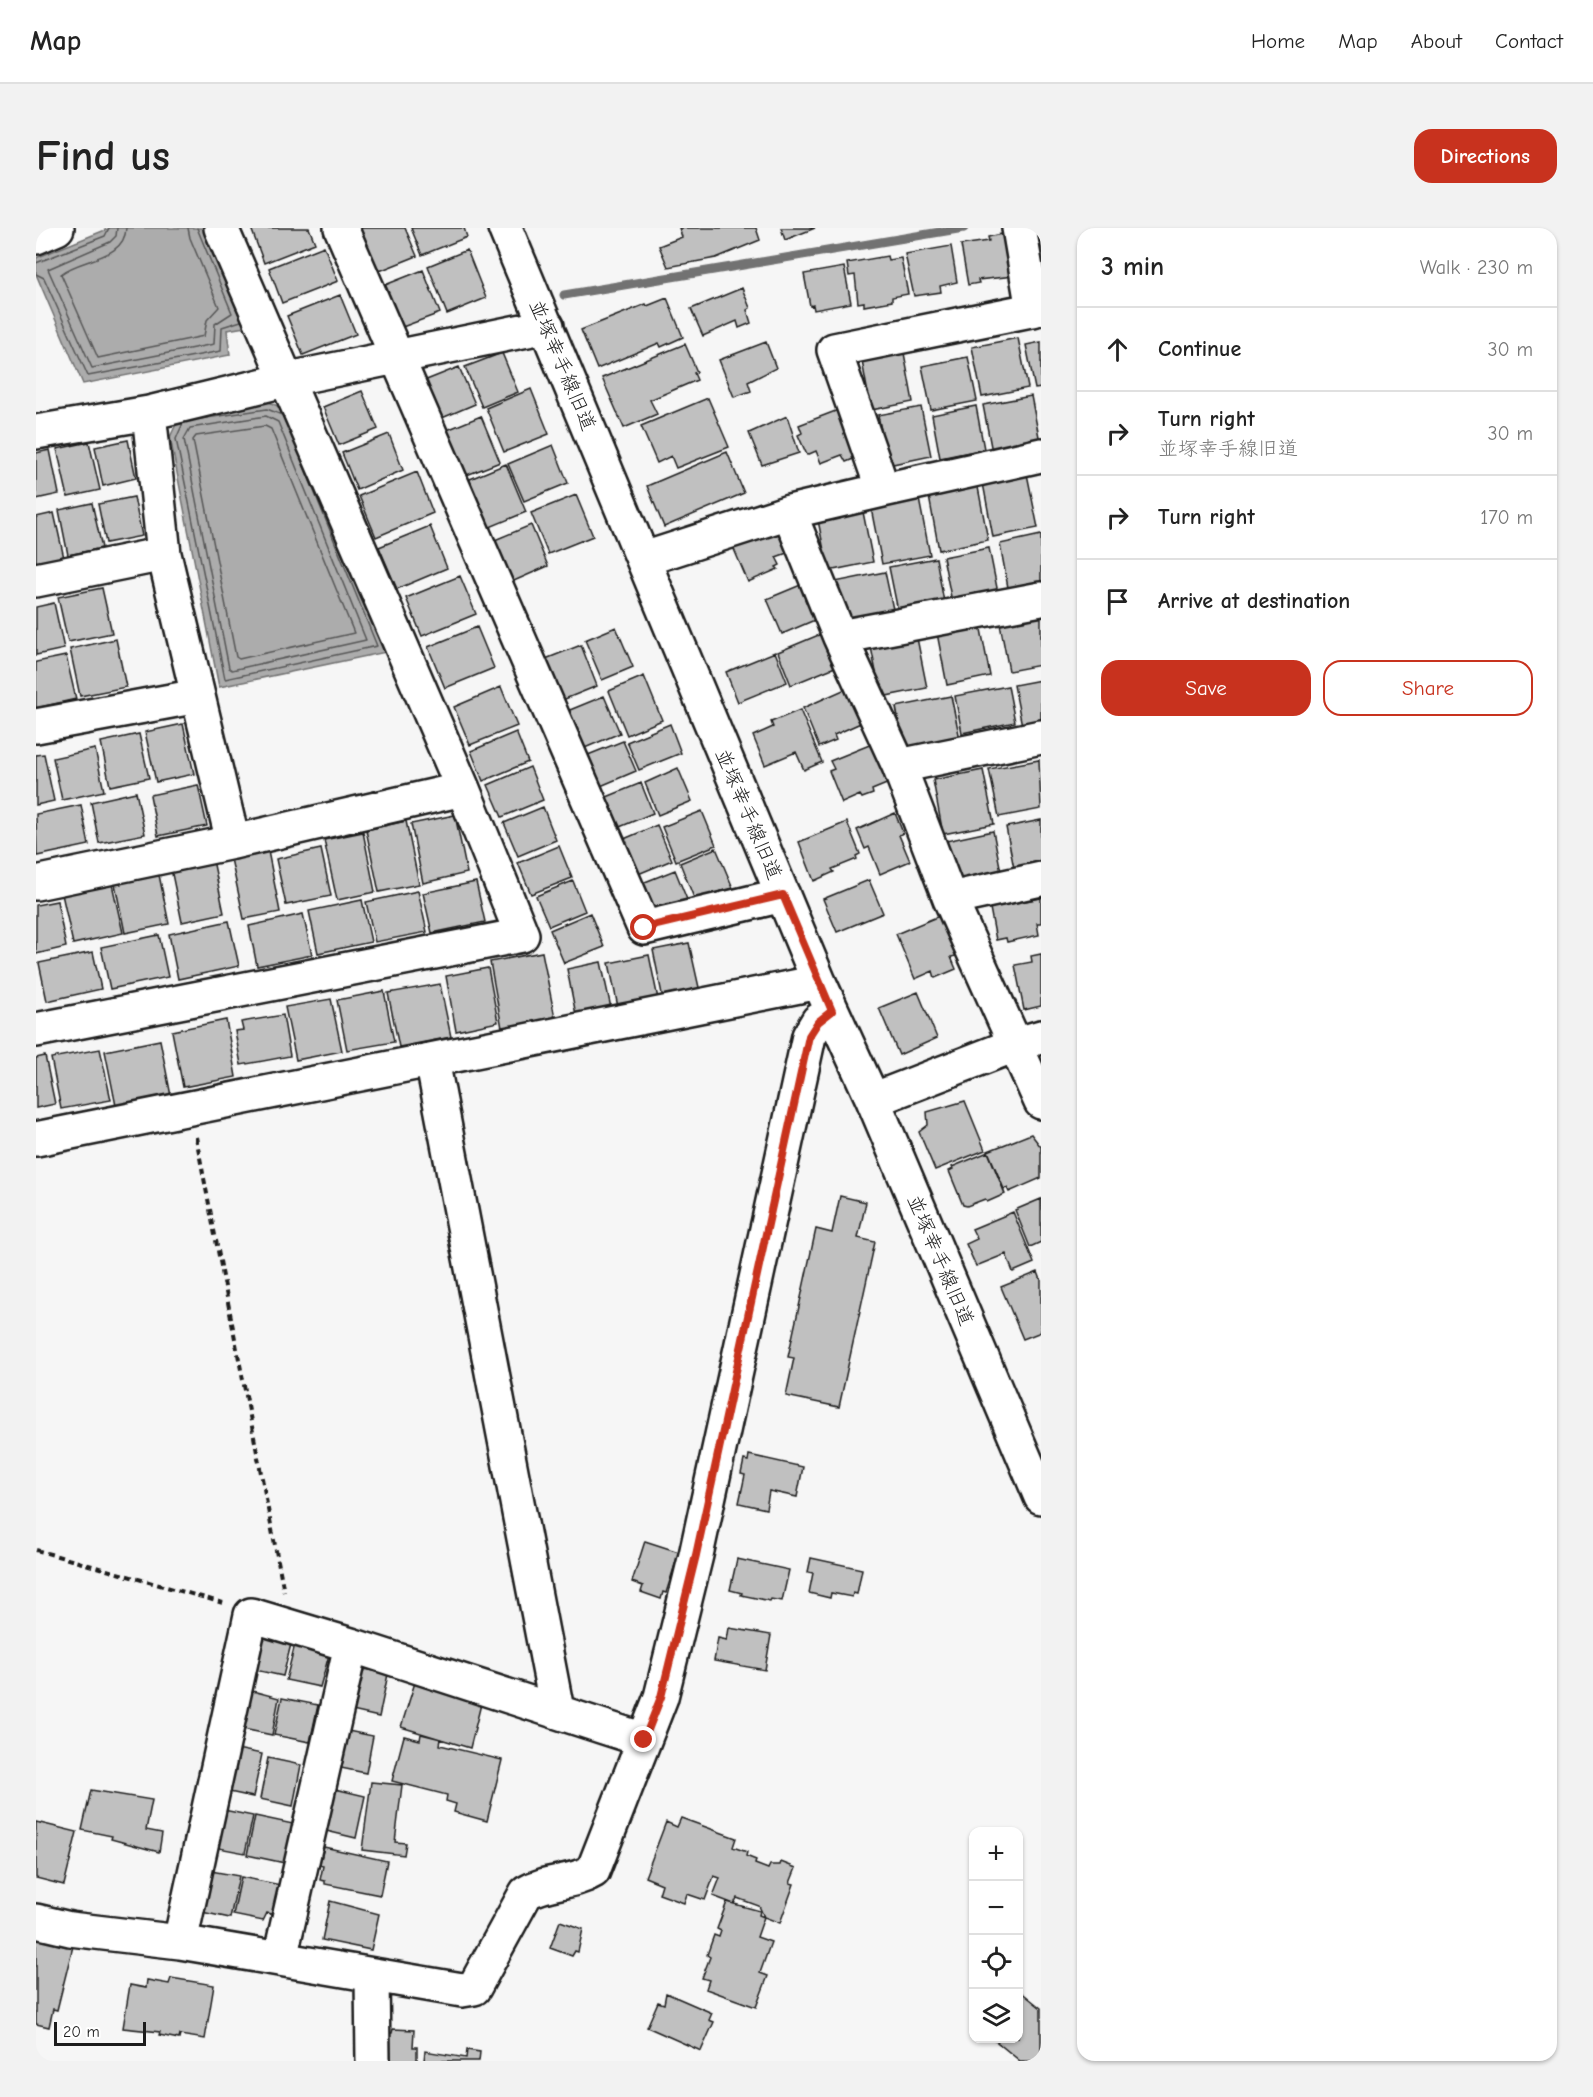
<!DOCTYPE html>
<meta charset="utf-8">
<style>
:root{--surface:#fff;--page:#f2f2f2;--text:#222;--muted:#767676;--line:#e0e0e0;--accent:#c8321e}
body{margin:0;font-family:"Comic Neue","Klee One",sans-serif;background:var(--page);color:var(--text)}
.controls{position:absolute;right:18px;bottom:18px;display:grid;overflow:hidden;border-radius:12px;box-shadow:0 2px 4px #0004}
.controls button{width:54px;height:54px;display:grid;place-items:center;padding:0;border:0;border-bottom:2px solid var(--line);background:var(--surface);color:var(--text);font:30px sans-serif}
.scale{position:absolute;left:18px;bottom:15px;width:92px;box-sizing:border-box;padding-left:6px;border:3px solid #1c1c1c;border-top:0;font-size:16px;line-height:21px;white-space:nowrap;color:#1c1c1c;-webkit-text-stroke:4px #fff;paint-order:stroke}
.stop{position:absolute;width:18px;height:18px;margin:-14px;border:4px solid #c8321e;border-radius:50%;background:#fff}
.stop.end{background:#c8321e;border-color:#fff;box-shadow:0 2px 6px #0008}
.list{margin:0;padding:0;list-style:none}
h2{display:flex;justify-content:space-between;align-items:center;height:78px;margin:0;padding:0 24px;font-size:26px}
h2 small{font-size:20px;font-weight:400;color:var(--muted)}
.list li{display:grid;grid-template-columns:39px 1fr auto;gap:18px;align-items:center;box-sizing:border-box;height:84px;padding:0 24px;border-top:2px solid var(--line)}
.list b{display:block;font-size:22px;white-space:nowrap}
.list p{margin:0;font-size:20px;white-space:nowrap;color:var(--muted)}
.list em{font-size:20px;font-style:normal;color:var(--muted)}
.actions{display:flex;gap:12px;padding:18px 24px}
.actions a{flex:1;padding:14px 0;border:2px solid var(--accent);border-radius:18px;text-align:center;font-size:21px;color:var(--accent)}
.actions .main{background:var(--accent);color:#fff}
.icon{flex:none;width:33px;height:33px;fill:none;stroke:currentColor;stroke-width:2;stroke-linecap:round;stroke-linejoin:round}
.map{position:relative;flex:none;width:1005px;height:1833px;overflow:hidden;border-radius:18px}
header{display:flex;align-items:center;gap:36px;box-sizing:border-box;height:84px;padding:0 30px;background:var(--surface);border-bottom:2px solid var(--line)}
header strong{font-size:28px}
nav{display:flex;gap:33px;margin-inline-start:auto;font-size:21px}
.intro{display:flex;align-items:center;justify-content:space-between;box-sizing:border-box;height:144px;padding:0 36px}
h1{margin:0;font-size:42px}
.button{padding:15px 27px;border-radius:18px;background:var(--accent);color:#fff;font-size:21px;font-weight:700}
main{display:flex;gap:36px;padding:0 36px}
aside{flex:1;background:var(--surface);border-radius:18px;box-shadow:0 2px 4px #0004}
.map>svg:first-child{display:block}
.water{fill:#acacac;stroke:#727272;stroke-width:1.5}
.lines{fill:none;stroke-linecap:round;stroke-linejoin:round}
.shore{stroke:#565656;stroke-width:1.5}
.stream{stroke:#727272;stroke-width:9}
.building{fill:#c0c0c0;stroke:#1c1c1c;stroke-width:1.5}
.minor-casing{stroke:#1c1c1c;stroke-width:38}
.path{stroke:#1c1c1c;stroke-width:4;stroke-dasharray:6 4.5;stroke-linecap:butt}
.minor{stroke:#fff;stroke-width:33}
.route{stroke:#c8321e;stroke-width:8}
.labels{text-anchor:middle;stroke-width:4.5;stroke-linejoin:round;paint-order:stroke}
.street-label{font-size:20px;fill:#1c1c1c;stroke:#fff}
</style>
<header>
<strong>Map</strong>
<nav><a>Home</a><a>Map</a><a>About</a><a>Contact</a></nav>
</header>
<div class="intro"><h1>Find us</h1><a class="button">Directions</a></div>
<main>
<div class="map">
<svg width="1005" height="1833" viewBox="0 0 1005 1833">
<rect width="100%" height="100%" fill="#f6f6f6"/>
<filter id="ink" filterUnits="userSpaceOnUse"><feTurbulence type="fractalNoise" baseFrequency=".0167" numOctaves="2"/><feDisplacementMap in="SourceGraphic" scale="12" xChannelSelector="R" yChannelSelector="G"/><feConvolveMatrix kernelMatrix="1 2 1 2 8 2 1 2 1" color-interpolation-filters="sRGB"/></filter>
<g filter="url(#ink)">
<!-- water -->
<path class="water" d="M 74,0 L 174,0 L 216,98 L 191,102 L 194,127 L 47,156 L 0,46 L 0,30 Z
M 233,174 L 252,183 L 350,424 L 183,459 L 134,209 L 144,188 Z"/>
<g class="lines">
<!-- shore -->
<path class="shore" d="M 81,0 L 80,8 L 74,14 L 12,41 L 56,140 L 178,116 L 179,96 L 196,85 L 161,0
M 90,0 C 89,32 44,30 25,46 L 62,130 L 168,108 L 171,92 L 183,79 L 154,10 L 152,0
M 0,35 L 69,8 L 73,0
M 0,46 L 8,50 L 52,148 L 185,123 L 186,99 L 205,93
M 230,188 L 242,194 L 330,412 L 196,442 L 193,440 L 148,211 L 154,200 Z
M 164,191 L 231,181 L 246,187
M 147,195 L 140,211 L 189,451 L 341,418 L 265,231
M 229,198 L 235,201 L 318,405 L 203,431 L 200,429 L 157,212 L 160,208 Z"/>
<!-- stream -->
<path class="stream" d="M 528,67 L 928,0"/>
</g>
<!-- building -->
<path class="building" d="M 215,0 L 273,0 L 279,15 L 228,35 Z
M 320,0 L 369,0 L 381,28 L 336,46 Z
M 375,0 L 428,0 L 431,9 L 386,27 Z
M 643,0 L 720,0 L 724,12 L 680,30 L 632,39 L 623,18 L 646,9 Z
M 745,0 L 779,0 L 749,12 Z
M 1005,0 L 1005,37 L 998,1 Z
M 970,5 L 978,48 L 942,52 L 943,55 L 932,57 L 925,17 L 953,13 L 952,9 Z
M 288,18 L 302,53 L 246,75 L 233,40 Z
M 915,18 L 921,54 L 904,58 L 905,64 L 878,68 L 869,26 Z
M 431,22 L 450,70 L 411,86 L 392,38 Z
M 851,28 L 852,32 L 865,30 L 872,66 L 856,69 L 856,73 L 828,78 L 828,74 L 822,75 L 819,47 L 813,48 L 811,35 Z
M 808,39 L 815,75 L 778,82 L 777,77 L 774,78 L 768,46 Z
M 387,42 L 404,85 L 361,101 L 344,59 Z
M 706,60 L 714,80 L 711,82 L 715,95 L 703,100 L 701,93 L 667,108 L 655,81 Z
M 304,67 L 320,106 L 267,127 L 251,88 Z
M 631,70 L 647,109 L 625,119 L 623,115 L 561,141 L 545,102 L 610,76 L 611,78 Z
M 982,110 L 992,160 L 946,169 L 936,119 Z
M 730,114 L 740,140 L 712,154 L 715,163 L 698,169 L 683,132 Z
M 1005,114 L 1005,160 L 999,161 L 990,117 Z
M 649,116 L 661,144 L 658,145 L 661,152 L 614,172 L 621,186 L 588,200 L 566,150 Z
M 466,125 L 482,164 L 446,179 L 429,139 Z
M 868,125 L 877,174 L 835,182 L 826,133 Z
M 932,129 L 941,173 L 895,182 L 886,138 Z
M 423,139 L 439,176 L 399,193 L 383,155 Z
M 495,161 L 513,206 L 468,224 L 450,180 Z
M 326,163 L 342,201 L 303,217 L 287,179 Z
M 995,168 L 1004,214 L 956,224 L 947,177 Z
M 672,170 L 693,219 L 640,240 L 635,228 L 621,235 L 605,198 Z
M 940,178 L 948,221 L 904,230 L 896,187 Z
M 810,179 L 827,227 L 810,234 L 806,227 L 785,235 L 780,223 L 771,227 L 762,207 L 766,205 L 763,197 Z
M 885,179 L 895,228 L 852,237 L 842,187 Z
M 445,188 L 464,234 L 418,252 L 399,207 Z
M 751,188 L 763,225 L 726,237 L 713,205 Z
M 353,206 L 367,242 L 321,262 L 306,225 Z
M 92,212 L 100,250 L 67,258 L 59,219 Z
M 53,214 L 64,262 L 32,269 L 21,221 Z
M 517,217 L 532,255 L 488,273 L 472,236 Z
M 14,222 L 23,266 L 0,271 L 0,225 Z
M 691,224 L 708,265 L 628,299 L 611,258 Z
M 470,236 L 490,284 L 442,304 L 422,256 Z
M 381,244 L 397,285 L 340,309 L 323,268 Z
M 991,246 L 1002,300 L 957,309 L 947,255 Z
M 941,254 L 952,312 L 903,322 L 892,263 Z
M 540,267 L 557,308 L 512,326 L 495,285 Z
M 98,269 L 106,308 L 70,315 L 62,276 Z
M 883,271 L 894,327 L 846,336 L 835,280 Z
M 56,275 L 66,320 L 32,327 L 23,282 Z
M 827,284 L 837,334 L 792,343 L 782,292 Z
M 18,285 L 28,330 L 0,336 L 0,289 Z
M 495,297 L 512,338 L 471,356 L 454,314 Z
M 394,298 L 411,340 L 361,361 L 343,319 Z
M 740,300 L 751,325 L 740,329 L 744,337 L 740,339 L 742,341 L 712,354 L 697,319 Z
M 1005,307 L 1005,359 L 973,365 L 964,316 Z
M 953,320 L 962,365 L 916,374 L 907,329 Z
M 900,330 L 908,374 L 862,383 L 853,339 Z
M 849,344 L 858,386 L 807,396 L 799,354 Z
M 424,348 L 440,386 L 386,408 L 370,370 Z
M 767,356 L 781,391 L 746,406 L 731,371 Z
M 66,360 L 76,405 L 32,414 L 22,369 Z
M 18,375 L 28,421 L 0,427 L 0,379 Z
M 1005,388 L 1005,437 L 973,443 L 964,396 Z
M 944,396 L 954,448 L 911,457 L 901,405 Z
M 441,399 L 458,440 L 409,460 L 392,419 Z
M 580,399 L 597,439 L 566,452 L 549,412 Z
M 785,406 L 799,439 L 755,457 L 742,424 Z
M 881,410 L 891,460 L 845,469 L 835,419 Z
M 80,411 L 90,459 L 44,468 L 34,421 Z
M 545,417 L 561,458 L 519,475 L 502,434 Z
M 739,424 L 751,454 L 702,474 L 690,444 Z
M 30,428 L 40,471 L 0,480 L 0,434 Z
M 608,448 L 626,492 L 591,507 L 573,463 Z
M 1005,452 L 1005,495 L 986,498 L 978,457 Z
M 972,458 L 979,494 L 926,505 L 919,468 Z
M 465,459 L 481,498 L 434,517 L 418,479 Z
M 814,459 L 829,493 L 798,507 L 800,512 L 783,519 L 767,480 Z
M 568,468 L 584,505 L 544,522 L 529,484 Z
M 915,468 L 924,511 L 868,522 L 860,479 Z
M 764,482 L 786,534 L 768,542 L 760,524 L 729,537 L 717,508 L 737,499 L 735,494 Z
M 147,496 L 158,546 L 120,554 L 109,504 Z
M 634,496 L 645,525 L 603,542 L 591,514 Z
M 480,504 L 492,534 L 447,553 L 435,523 Z
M 103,506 L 113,550 L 74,558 L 65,514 Z
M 587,513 L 600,543 L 560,560 L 547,529 Z
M 836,516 L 853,555 L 836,562 L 837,566 L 826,570 L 824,567 L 806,575 L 793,543 L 798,541 L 794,533 Z
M 59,521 L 68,563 L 26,572 L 17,530 Z
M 8,526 L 18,573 L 0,577 L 0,527 Z
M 1003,532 L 1005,581 L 963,589 L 953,541 Z
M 494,539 L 507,572 L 466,589 L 452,557 Z
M 642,540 L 656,573 L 622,587 L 609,555 Z
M 947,542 L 958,596 L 907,606 L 897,552 Z
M 605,555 L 617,585 L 579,601 L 566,571 Z
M 162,557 L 171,598 L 122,608 L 114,567 Z
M 100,564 L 109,606 L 63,615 L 55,574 Z
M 45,577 L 53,617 L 1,628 L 0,586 Z
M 507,579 L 520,612 L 482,628 L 468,595 Z
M 666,583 L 680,617 L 640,633 L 626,599 Z
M 859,585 L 867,605 L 863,607 L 874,633 L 844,646 L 833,619 L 829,621 L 821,602 Z
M 419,587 L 431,645 L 387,655 L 375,596 Z
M 1005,592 L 1005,642 L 979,646 L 970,599 Z
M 370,593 L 383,656 L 343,664 L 330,602 Z
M 811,594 L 824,626 L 820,628 L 821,631 L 796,641 L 798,644 L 778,653 L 763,614 Z
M 621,597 L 636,632 L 595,649 L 581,614 Z
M 957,603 L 966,649 L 919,658 L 910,613 Z
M 327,604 L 339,664 L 301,672 L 288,612 Z
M 231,618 L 244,684 L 208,691 L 194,626 Z
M 523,618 L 536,650 L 495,666 L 482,635 Z
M 680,620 L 697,660 L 660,675 L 644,635 Z
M 285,621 L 295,668 L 250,677 L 240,631 Z
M 177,632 L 188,685 L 146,694 L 135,641 Z
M 122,642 L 133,696 L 89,705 L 78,651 Z
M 639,642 L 654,679 L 619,692 L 604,656 Z
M 833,652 L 847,685 L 801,704 L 787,671 Z
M 537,653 L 549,683 L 513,698 L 500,668 Z
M 440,654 L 449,694 L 396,705 L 387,665 Z
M 76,656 L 87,705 L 37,716 L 26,666 Z
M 382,663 L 391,704 L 339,714 L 330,674 Z
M 1005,670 L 1005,695 L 1001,695 L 1003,707 L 971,714 L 970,710 L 960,712 L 954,680 Z
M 326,672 L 335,714 L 282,725 L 273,683 Z
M 21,673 L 30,719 L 0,726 L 0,677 Z
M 554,685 L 568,719 L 528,735 L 514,702 Z
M 267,686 L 276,727 L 221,738 L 213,698 Z
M 903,688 L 920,728 L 915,729 L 920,741 L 899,750 L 897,743 L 879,751 L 860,706 Z
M 193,693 L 203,738 L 142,751 L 133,706 Z
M 123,707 L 132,749 L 74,761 L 65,719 Z
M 653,715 L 664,764 L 627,771 L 617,722 Z
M 57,724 L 65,761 L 11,773 L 3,735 Z
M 506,724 L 519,790 L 466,800 L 454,734 Z
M 1005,726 L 1005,778 L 988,782 L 979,737 L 996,734 L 995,728 Z
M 613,727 L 623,776 L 583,784 L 573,735 Z
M 565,734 L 575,780 L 540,787 L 531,741 Z
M 452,740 L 462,794 L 420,803 L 410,748 Z
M 404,756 L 415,809 L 363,819 L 352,765 Z
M 348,763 L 358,814 L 311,822 L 301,772 Z
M 882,764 L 901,810 L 863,827 L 843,780 Z
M 295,771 L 306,823 L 260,832 L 249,779 Z
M 247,787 L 254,828 L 205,837 L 199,803 L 207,802 L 205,794 Z
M 190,792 L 200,849 L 147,859 L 136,803 Z
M 124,812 L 135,868 L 80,878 L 69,823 Z
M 64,821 L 75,872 L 25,881 L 15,830 Z
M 9,828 L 19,876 L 0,880 L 0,830 Z
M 929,873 L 949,922 L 899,942 L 883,904 L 892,897 L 891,884 Z
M 995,906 L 1005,919 L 1005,950 L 973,964 L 971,960 L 968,961 L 952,923 Z
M 952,924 L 969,966 L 951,974 L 949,971 L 931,978 L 927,977 L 913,943 L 917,941 L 916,939 Z
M 804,968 L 830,974 L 822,1010 L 839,1014 L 803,1179 L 750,1168 L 758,1130 L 752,1129 L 780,1001 L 796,1005 Z
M 1005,971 L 1005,1014 L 994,1019 L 979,982 Z
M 977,984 L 998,1035 L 977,1044 L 970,1026 L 940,1038 L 930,1016 L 941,1011 L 936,1001 Z
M 1002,1044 L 1005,1052 L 1005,1104 L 987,1111 L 965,1059 Z
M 713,1227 L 767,1239 L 761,1269 L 733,1263 L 730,1281 L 703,1275 L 709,1247 L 705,1246 L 708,1232 L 712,1233 Z
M 609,1313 L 643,1324 L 630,1365 L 627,1364 L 625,1371 L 605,1364 L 607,1358 L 596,1354 Z
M 775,1330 L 826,1341 L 821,1366 L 817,1365 L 816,1369 L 795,1365 L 794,1370 L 773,1365 L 777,1345 L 772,1344 Z
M 701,1331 L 753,1342 L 746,1373 L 735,1371 L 734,1373 L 705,1367 L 706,1365 L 694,1362 Z
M 693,1400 L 735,1407 L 729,1442 L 678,1433 L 682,1410 L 691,1412 Z
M 224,1401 L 257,1408 L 247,1448 L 219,1442 Z
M 260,1412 L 293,1427 L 284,1459 L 250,1452 Z
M 317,1439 L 352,1446 L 343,1489 L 316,1483 Z
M 381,1448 L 447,1468 L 434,1520 L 365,1499 Z
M 205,1460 L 243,1470 L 236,1507 L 207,1501 L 209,1491 Z
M 246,1470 L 282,1477 L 274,1514 L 238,1507 Z
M 302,1501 L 337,1508 L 330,1545 L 295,1538 Z
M 385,1506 L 405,1511 L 404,1517 L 466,1532 L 451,1593 L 418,1584 L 420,1576 L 410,1573 L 411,1567 L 356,1553 L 368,1508 L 384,1512 Z
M 196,1520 L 226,1526 L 217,1569 L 184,1562 Z
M 232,1530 L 265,1537 L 257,1578 L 224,1571 Z
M 335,1554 L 366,1557 L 359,1614 L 370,1615 L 368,1627 L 326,1622 Z
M 299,1561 L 329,1568 L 320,1610 L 286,1602 Z
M 55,1562 L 116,1572 L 110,1602 L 126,1605 L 123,1624 L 75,1611 L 76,1608 L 46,1602 Z
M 183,1581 L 217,1588 L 209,1625 L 172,1618 Z
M 219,1588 L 257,1596 L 249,1635 L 211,1627 Z
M 645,1590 L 700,1610 L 697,1619 L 711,1624 L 710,1628 L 720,1632 L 719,1636 L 732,1641 L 734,1637 L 744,1637 L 745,1634 L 760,1640 L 754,1655 L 758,1656 L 744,1695 L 728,1689 L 723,1678 L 701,1670 L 698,1676 L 677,1668 L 684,1650 L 678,1648 L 669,1672 L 651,1666 L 648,1675 L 623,1666 L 626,1656 L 609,1649 L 630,1594 L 641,1599 Z
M 0,1594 L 41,1604 L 28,1657 L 0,1650 Z
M 288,1619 L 351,1633 L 344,1667 L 289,1656 L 289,1653 L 284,1652 L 287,1638 L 283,1637 Z
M 175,1643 L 203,1648 L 194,1690 L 161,1683 Z
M 205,1649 L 245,1657 L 238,1687 L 231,1685 L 227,1693 L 197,1687 Z
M 294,1673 L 343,1686 L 335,1722 L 286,1712 Z
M 691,1674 L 724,1683 L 723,1687 L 728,1689 L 721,1709 L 735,1714 L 724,1745 L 732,1748 L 720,1779 L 670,1761 L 673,1752 L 666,1750 L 674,1729 L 671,1727 L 678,1707 L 683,1709 L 685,1703 L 681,1701 Z
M 524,1693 L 547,1701 L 542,1724 L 539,1723 L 536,1728 L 514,1720 Z
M 0,1709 L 37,1718 L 21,1782 L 17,1781 L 13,1799 L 0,1796 Z
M 135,1750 L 178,1757 L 169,1811 L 144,1807 L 143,1811 L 123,1807 L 124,1804 L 87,1800 L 94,1757 L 110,1760 L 111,1752 L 133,1756 Z
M 984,1763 L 1005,1780 L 1005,1833 L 984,1833 L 956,1810 L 982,1810 Z
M 630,1765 L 676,1785 L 673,1792 L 678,1794 L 665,1823 L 611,1799 L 622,1774 L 628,1776 Z
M 357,1801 L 378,1802 L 377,1819 L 381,1819 L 381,1833 L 350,1833 L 352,1805 L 356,1805 Z
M 431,1822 L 444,1824 L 443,1833 L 388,1833 L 389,1823 L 430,1830 Z"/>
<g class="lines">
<defs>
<path id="minor" d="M 305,0 L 608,700 L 747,667
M 469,0 L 783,754 L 837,872 L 1005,1269
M 983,0 L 997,82
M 0,9 L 21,0
M 1005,80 L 798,122 L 847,262 L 753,284 L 804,409 L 863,538 L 914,671 L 1005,874
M 113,185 L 128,326 L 197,614
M 0,204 L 113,185 L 253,151 L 511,98
M 847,262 L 1005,227
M 608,331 L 753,284
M 0,352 L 128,326
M 804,409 L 1005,371
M 0,498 L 162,468
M 863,538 L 1005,509
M 0,655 L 197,614 L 427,561
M 914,671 L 1005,651
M 0,802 L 486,707 L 427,561 L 185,0
M 396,832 L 521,1482
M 837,872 L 981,816 L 1005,809
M 0,911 L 783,754
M 315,1417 L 608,1512
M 0,1693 L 34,1701 L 144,1714 L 426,1762 L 438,1760 L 490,1665 C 511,1652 536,1656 557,1643 L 625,1469 L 660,1327 L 773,808 L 782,793 L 796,783
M 144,1714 L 215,1387 L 315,1417 L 244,1730
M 336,1748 L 337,1833"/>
</defs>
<!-- minor casing -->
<use href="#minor" class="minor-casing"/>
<!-- path -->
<path class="path" d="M 160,909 L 248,1364
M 0,1322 L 187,1375"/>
<!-- minor -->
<use href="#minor" class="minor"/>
</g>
</g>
<g class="lines" filter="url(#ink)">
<!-- route -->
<path class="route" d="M 608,1512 L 625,1469 L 660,1327 L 773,808 L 782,794 L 796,783 L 747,667 L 608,700"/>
</g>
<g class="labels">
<!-- street labels -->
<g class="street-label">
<text transform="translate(527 137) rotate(67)" y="7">並塚幸手線旧道</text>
<text transform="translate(713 586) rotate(67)" y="7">並塚幸手線旧道</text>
<text transform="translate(905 1032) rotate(67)" y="7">並塚幸手線旧道</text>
</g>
</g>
</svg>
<div class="controls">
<button>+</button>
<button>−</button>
<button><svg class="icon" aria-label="locate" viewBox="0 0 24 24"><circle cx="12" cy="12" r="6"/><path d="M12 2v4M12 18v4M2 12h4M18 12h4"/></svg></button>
<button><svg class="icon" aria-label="layers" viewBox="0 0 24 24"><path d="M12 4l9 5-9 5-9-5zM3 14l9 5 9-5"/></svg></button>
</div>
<div class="scale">20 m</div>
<div class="stop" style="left:608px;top:700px"></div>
<div class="stop end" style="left:608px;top:1512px"></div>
</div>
<aside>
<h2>3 min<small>Walk · 230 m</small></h2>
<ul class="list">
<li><svg class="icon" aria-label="ahead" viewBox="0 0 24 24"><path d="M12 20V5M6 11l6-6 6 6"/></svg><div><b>Continue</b></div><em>30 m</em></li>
<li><svg class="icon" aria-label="right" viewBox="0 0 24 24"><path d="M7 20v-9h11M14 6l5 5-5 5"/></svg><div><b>Turn right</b><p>並塚幸手線旧道</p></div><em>30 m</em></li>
<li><svg class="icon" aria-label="right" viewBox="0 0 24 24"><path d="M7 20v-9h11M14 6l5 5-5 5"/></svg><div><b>Turn right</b></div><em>170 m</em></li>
<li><svg class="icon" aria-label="arrive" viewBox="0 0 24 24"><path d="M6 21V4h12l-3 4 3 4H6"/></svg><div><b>Arrive at destination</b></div></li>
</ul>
<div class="actions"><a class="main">Save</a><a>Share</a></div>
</aside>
</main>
